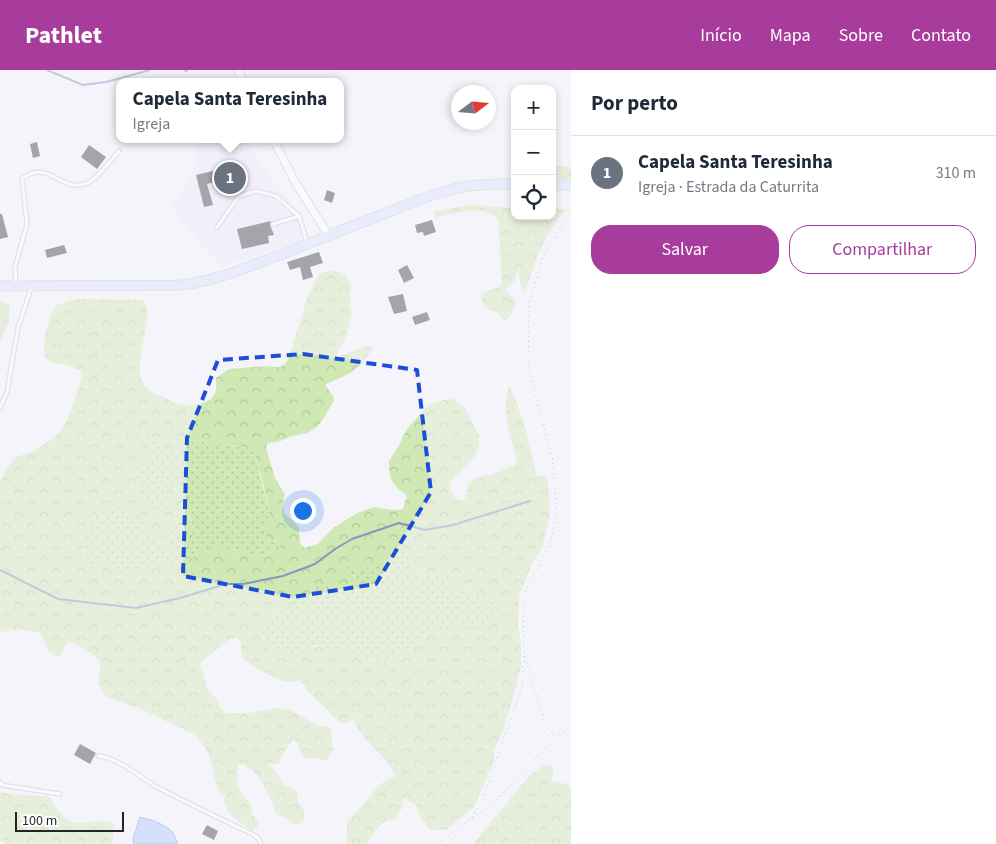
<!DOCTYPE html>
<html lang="pt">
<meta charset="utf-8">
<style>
:root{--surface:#fff;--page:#f2f2f3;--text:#1f2937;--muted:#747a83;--line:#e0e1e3;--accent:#a83c9c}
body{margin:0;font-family:"Source Sans 3",sans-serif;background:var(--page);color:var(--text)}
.controls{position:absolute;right:15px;top:15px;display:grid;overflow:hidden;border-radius:10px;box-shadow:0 2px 8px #0003}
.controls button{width:45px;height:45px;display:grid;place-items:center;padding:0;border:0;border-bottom:1px solid var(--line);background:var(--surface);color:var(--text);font:25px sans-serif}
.compass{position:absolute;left:451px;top:15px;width:45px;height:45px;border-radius:50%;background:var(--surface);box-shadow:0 2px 8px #0003;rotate:74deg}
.scale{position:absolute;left:15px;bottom:12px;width:109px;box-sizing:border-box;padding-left:5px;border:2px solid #252427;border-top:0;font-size:14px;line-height:18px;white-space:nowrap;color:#252427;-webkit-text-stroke:4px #fff;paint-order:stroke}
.you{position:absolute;left:302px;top:440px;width:18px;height:18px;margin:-12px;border:4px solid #fff;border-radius:50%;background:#1a73e8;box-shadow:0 0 0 8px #1a73e833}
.badge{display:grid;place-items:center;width:32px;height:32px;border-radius:50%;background:var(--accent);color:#fff;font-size:16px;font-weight:700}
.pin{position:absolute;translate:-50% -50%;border:2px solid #fff;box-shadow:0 1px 5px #0006}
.popup{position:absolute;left:116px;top:8px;width:228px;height:65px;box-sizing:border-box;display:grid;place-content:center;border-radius:10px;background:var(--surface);filter:drop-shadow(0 1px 4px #0005);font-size:16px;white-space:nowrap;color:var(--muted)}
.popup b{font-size:19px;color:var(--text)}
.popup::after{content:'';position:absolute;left:50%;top:100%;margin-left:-10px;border:10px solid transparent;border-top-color:var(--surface)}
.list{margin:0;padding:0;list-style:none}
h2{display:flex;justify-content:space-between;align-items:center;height:65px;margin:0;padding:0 20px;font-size:21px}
h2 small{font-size:16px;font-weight:400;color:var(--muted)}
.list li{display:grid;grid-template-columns:32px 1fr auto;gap:15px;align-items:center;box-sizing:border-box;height:75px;padding:0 20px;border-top:1px solid var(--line)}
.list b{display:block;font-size:19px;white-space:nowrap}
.list p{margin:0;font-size:16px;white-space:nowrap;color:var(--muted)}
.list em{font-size:16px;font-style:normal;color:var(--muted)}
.actions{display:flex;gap:10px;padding:15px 20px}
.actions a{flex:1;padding:11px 0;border:1px solid var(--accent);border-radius:20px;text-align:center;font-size:18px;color:var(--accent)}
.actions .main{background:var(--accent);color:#fff}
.icon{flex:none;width:28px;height:28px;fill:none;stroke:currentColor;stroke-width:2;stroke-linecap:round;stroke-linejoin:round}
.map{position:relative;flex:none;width:571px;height:774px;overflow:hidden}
header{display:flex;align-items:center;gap:30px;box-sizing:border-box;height:70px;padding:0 25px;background:var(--accent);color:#fff}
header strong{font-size:24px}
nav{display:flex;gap:28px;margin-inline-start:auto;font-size:18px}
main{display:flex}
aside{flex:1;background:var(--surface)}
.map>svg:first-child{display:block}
.built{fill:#ece8f6}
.grass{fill:url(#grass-dots)}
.forest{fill:url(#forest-crowns);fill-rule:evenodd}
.water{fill:#aacbfe;stroke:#8299be}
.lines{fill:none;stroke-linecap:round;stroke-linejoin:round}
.stream{stroke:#8299be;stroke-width:2}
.building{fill:#444348}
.service-casing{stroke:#cac9cf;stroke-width:5.5}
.tertiary-casing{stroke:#cac9cf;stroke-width:9}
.secondary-casing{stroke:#cac9cf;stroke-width:11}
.path{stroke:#8c8b90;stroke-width:1;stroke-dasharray:1 4;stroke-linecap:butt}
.service{stroke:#fff;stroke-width:3}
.tertiary{stroke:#fff;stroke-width:7}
.secondary{stroke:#dae3fe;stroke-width:9}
.marked{fill:none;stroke:#1d4ed8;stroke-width:4;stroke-dasharray:10 6;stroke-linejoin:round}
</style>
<header>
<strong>Pathlet</strong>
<nav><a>Início</a><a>Mapa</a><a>Sobre</a><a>Contato</a></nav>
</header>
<main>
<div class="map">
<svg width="571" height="774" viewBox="0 0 571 774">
<defs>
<pattern id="grass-dots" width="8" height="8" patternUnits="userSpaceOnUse" patternTransform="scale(1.25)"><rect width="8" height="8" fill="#d0e8b4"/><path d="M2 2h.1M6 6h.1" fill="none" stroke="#b2c79b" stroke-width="1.8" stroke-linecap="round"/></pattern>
<pattern id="forest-crowns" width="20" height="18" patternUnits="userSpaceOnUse" patternTransform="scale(1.25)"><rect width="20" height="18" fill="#d0e8b4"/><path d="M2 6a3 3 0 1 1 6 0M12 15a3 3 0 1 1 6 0" fill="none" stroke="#b2c79b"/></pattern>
</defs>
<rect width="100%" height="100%" fill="#f6f4fb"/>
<!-- built -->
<path class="built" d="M 198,69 L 245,69 L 264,100 L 302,145 L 308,169 L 222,197 L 199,173 L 171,137 L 193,104 Z"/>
<!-- grass -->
<path class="grass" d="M 138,361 L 152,369 L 166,383 L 190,372 L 198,371 L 224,376 L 247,377 L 254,382 L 269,441 L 269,452 L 266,460 L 268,472 L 279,471 L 280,478 L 270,483 L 259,486 L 244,482 L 237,484 L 219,477 L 211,477 L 195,487 L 180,491 L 166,498 L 159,497 L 148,502 L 137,500 L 122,504 L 116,501 L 108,493 L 88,495 C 84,480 79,473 90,460 L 88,457 L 91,450 L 116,432 L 127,436 L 135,445 L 142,448 L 148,453 L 151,461 L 168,477 L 170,457 L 176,453 L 179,455 L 183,468 L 193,458 C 188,445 187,431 184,418 L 166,418 L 166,426 L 176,438 L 175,442 L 156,442 L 142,432 L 135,398 L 149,387 L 144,373 L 132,373 L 125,371 L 123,367 L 126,365 Z
M 398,478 L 409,481 L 412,501 L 414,504 L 434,503 L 451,508 L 456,518 L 467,519 L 479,527 L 477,534 L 496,530 C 504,539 488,555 482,563 L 456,555 L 436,559 L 404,582 L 396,584 L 390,589 L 382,590 L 359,588 L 316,575 L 309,577 L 307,580 L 309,583 L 308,587 C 299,590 295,585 288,582 C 283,581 276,581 270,581 L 264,572 L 262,556 C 266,550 270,546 276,542 C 292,532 305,535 315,516 L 327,515 L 340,522 L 356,508 L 347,500 L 347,496 L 386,493 Z"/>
<!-- forest -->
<path class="forest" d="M 552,95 L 571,97 L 571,109 L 552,111 Z
M 471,135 L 515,138 L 515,146 L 552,146 L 552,139 L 569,139 C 545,156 536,193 525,220 L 521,218 L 519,204 L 517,201 L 515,210 L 505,220 L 516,230 C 516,238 511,247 504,251 L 498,243 L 484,237 L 481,228 L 482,223 L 499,217 L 502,213 L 498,149 C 484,132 453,144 434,148 L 435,141 Z
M 335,200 L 346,205 L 351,216 L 350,233 L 352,244 L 345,269 L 337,283 L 338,287 L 367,276 L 371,276 L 373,279 L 359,296 L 350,303 L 325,315 L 333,326 L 334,331 C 327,341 321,357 309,362 C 303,365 296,364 290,367 C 283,369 278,374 271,372 L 267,374 L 266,378 L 275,408 L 285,424 C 279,449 288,442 299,458 L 300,473 L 304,478 L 318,474 L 333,458 L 357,443 L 374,437 L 392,440 L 403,439 L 407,425 L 397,418 L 391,409 L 389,398 L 389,391 L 398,377 L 407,359 L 428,335 L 444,330 L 454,329 L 465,338 L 479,366 L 479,376 L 475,386 L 450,412 L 450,419 L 456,429 L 464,430 C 468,424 466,416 470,412 C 476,405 485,407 492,404 C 501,402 510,397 517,392 C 512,368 500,342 509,317 L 512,320 L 524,354 L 536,403 L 538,406 L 546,406 L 549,419 L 550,446 L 542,478 L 533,492 L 519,525 L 518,555 L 521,573 L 521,597 L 510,639 L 499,670 L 494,679 L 494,691 L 474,737 L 446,760 L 430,760 L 421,749 L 416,735 L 403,728 L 403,736 L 396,749 C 380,750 375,762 367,774 L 347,774 L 347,753 L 379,715 L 395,705 C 386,686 368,676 358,659 C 356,654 357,652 353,649 L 347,653 L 340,653 L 306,619 C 299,604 295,615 284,611 C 274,608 248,595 243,588 C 241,584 241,577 241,572 L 236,567 L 228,570 L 200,593 L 207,618 L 217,630 L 220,638 L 226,643 L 250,643 L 278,638 L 291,640 L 315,654 L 331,658 L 333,681 L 326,691 L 316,688 L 305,688 L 300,683 L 297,672 L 293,670 L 283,683 L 279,694 L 267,694 L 276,701 L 283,715 L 297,720 L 298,732 C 305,739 306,743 302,752 L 295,755 L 286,748 L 276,744 C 270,727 259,696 238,694 C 236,715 237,720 252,735 L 251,743 L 258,752 L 257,758 L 251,760 C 238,751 223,743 224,725 L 218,720 L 208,682 L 197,666 L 139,638 L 106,627 L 98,614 C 102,593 101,589 83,578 C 77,575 74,573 68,572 L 60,586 L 56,587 L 48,581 L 41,564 C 30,559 11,558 0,563 L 0,410 L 15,387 L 35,381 L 59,363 L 67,350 L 82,308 L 81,301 C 76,299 70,296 64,295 C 55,293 52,294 45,287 C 42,268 47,252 56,235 L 75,229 L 143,230 C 157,246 129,294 145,316 C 150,323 156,324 164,327 C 168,328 170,331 174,333 C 185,338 210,336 215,323 C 217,319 216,313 216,308 L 229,299 L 265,296 L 279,297 L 284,295 L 288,290 L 308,226 L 320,203 ZM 138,361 L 152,369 L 166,383 L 190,372 L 198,371 L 224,376 L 247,377 L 254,382 C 259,401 266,421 269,441 C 270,451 262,463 268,472 L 279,471 L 280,478 L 270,483 L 259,486 L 244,482 L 237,484 L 219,477 L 211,477 L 195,487 L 180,491 L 166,498 L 159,497 L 148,502 L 137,500 L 122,504 L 116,501 L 108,493 L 88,495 C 84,481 80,472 90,460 L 88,456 L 91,450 L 116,432 C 124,435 127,438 133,443 C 143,453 153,449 149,468 L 161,479 L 165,479 L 168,477 L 170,457 L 176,453 L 179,455 L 185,471 L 192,469 L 193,458 L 189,447 L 189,440 L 184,418 L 172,414 L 166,418 L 166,426 L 176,438 L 175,442 L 156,442 L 142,432 L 135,398 L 149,387 L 152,380 L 144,373 L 132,373 L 125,371 L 123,368 L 126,365 ZM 398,478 L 409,481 L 412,501 L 414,504 L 434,503 L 450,508 L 456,518 L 467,519 L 479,526 L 477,534 L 483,538 L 492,530 L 496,530 C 504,539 488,555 482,562 C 474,560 465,556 456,555 C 436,552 421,571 406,581 C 402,583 398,583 395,585 C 391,587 389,589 385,590 C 359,593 331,573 309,577 L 306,580 L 309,583 L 308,587 C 299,590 295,585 288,582 C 283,581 276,581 270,581 L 264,572 L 262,556 L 269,547 L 278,540 L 295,534 L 307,528 L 315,516 L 327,515 L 340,522 L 348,523 L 358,511 L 347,500 L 347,496 C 359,499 373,499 384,493 C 389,490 393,482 398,478 Z
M 0,231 L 10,235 L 9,252 L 0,271 Z
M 544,695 L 553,696 L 552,711 L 567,714 L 571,719 L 571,774 L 473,774 L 529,706 Z
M 0,722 L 17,725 L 49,726 C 56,738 65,754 81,753 C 95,753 98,748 113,753 L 114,756 L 112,774 L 4,774 L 3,771 L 0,771 Z"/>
<!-- water -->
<path class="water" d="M 140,747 C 151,750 166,754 173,763 C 175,766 176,770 178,774 L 134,774 L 133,769 Z"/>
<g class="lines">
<!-- stream -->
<path class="stream" d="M 47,0 L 83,15 L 106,12 L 150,0
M 184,0 L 187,1
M 0,500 L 58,529 L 136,538 L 180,528 L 226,514 L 243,514 L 283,506 L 315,494 L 335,479 L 352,469 L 399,453 L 425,460 L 453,455 L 530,431"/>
</g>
<!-- building -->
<path class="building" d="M 37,72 L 40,86 L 33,88 L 30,74 Z
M 89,75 L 106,87 L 97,99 L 81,87 Z
M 217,100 L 218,105 L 237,100 L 240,111 L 222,115 L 221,110 L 207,114 L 213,135 L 204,137 L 196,105 Z
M 327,120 L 335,123 L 332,133 L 324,130 Z
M 0,144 L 2,144 L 8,167 L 0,169 Z
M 432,150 L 436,162 L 424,166 L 423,162 L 417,163 L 415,155 Z
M 271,151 L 270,155 L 274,165 L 268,166 L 269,173 L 242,179 L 237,159 Z
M 64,175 L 67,183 L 47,188 L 45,180 Z
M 319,182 L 323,193 L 310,197 L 313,207 L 303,210 L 300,197 L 290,200 L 287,192 Z
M 407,195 L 414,208 L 404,213 L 398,200 Z
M 403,224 L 407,241 L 394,244 L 388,227 Z
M 427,242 L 430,250 L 415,255 L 412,247 Z
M 80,674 L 96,683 L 90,694 L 74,685 Z
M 207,755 L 218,761 L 214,770 L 202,764 Z"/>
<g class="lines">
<defs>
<path id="service" d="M 273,154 L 299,146
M 217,157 L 239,126 L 256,121 L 276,126 L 299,146 L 307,172
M 16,215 L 15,197 L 27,154 L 22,109 C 48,88 60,122 85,114 C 96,111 111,90 119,81
M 0,338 L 7,322 L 18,258 L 31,218
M 98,686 C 118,688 137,705 155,716 C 187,733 219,748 252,764 L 258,768 L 261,774
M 0,712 L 2,715 L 60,724"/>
<path id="tertiary" d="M 238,0 L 244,12
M 273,69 L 295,112 L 329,166"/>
<path id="secondary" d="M 552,115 L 571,115
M 0,216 L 181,215 C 209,212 235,202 261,192 C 304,176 346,158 389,142 C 409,134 429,125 450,120 C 471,114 493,114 515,114"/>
</defs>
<!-- service casing -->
<use href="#service" class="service-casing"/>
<!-- tertiary casing -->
<use href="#tertiary" class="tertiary-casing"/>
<!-- secondary casing -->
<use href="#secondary" class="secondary-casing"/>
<!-- path -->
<path class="path" d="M 525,587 L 545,654 L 555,666
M 473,748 L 491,736 L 556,667 L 571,657
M 436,774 L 472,748 L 482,731 L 522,617 L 524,585 L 523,544 L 526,520 L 550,473 L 557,445 L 552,388 L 528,296 L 529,235 L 543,186 L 571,141"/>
<!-- service -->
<use href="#service" class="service"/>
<!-- tertiary -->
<use href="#tertiary" class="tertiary"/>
<!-- secondary -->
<use href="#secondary" class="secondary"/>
</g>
<!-- marked area -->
<path d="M0 0H571V774H0ZM 303,284 L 417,300 L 431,422 L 376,514 L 293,527 L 183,506 L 187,368 L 218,290 Z" fill="#f6f4fb" fill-opacity=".55" fill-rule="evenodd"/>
<path class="marked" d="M 303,284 L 417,300 L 431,422 L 376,514 L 293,527 L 183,506 L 187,368 L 218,290 Z"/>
</svg>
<div class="controls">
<button>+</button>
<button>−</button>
<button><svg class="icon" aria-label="locate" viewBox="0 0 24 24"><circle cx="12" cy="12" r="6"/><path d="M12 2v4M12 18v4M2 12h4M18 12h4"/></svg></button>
</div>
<svg class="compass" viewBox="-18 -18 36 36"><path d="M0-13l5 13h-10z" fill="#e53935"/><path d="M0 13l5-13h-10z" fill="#747a83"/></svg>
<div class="scale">100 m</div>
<div class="you"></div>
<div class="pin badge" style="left:230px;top:108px;background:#6b7280">1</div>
<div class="popup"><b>Capela Santa Teresinha</b>Igreja</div>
</div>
<aside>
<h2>Por perto<small></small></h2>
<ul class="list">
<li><span class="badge" style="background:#6b7280">1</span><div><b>Capela Santa Teresinha</b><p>Igreja · Estrada da Caturrita</p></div><em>310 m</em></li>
</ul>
<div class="actions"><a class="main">Salvar</a><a>Compartilhar</a></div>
</aside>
</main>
